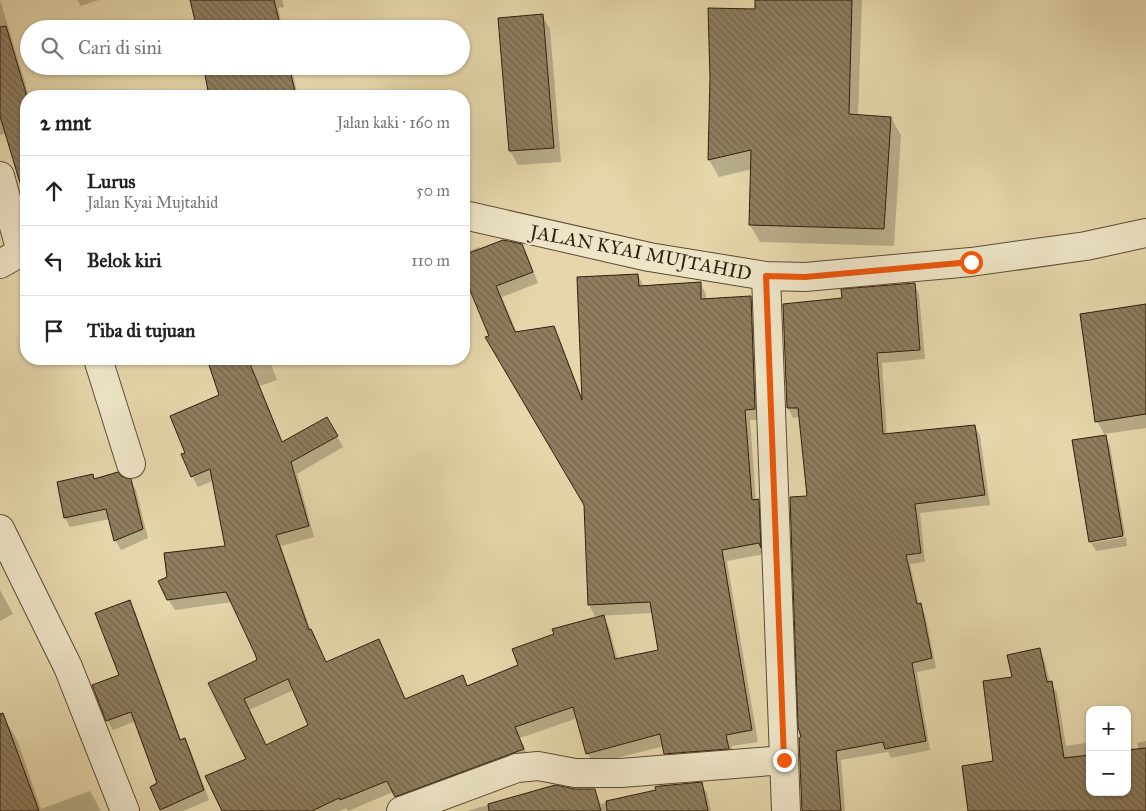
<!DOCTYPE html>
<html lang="id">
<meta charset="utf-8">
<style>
:root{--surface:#fff;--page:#f2f2f2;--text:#222;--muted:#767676;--line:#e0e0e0}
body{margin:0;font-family:"IM FELL Great Primer",serif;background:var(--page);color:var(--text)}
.controls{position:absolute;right:15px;bottom:15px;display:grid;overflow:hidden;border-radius:10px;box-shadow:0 1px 4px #0004}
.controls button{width:45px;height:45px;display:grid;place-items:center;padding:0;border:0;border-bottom:1px solid var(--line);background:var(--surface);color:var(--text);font:25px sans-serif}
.stop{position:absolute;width:15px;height:15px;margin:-11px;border:4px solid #ea580c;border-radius:50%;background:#fff}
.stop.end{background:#ea580c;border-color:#fff;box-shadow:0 1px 5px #0008}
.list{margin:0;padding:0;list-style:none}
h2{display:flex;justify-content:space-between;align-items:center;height:65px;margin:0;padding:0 20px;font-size:21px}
h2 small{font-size:16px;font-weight:400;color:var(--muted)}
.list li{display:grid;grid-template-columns:32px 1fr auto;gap:15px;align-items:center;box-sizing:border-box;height:70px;padding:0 20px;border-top:1px solid var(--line)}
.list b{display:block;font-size:19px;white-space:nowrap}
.list p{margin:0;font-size:16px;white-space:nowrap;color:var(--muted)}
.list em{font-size:16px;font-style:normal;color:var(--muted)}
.icon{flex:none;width:28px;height:28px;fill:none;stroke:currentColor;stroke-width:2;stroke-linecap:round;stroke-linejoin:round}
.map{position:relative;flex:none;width:1146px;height:811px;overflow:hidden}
.search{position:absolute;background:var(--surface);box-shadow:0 1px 4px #0004;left:20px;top:20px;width:450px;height:55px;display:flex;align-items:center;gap:12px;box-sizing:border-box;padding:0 18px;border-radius:28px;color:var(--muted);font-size:19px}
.panel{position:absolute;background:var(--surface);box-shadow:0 1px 4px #0004;left:20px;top:90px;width:450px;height:275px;border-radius:20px}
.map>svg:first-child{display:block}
.shadow{fill:#0003;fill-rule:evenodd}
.building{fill:url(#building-back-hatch);stroke:#301e0d;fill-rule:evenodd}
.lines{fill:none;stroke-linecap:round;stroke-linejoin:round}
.street-casing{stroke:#5d4c34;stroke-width:30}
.street{stroke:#eee5c8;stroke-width:28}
.route{stroke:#ea580c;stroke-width:6}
.labels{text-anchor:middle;stroke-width:4.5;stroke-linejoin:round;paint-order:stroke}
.street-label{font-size:19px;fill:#301e0d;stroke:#eee5c8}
</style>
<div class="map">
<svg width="1146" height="811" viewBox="0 0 1146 811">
<defs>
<pattern id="building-back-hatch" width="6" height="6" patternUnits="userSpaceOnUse" patternTransform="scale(1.25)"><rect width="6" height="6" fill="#8e7e5f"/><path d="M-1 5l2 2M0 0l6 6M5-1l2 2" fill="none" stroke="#74674d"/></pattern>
</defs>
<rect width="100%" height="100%" fill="#e5d7ab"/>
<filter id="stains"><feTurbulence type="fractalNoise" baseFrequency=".004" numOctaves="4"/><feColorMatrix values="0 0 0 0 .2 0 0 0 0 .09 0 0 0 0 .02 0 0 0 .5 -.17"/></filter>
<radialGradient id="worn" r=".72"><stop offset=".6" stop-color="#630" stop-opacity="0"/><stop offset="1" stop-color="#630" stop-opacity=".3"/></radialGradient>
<!-- shadow -->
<path class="shadow" d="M 0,0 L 29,96 L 26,96 L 26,174 L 22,176 L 6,133 L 0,135 Z
M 77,0 L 99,0 L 81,6 Z
M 191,0 L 282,0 L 284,7 L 278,8 L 283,29 L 198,29 Z
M 756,0 L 862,0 L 858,116 L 891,118 L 901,135 L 894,246 L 760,242 L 750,225 L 752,169 L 719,177 L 709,160 L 711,78 L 756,11 Z
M 542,15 L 550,29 L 561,162 L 518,165 L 510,151 L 499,19 Z
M 206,66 L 291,66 L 298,96 L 210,96 Z
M 522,245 L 528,257 L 538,283 L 502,297 L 517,333 L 553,327 L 559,338 L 583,399 L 638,275 L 644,287 L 700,283 L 706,294 L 706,300 L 750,297 L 757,309 L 761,420 L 750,420 L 756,501 L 758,501 L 764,512 L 765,554 L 727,561 L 758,742 L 732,746 L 734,760 L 672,765 L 665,753 L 664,746 L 594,764 L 587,753 L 578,718 L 520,738 L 530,761 L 402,808 L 393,792 L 348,811 L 346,808 L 340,811 L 223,811 L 247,760 L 210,683 L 258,660 L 232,602 L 175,610 L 168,599 L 227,547 L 213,481 L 198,487 L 192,476 L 186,453 L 221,396 L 209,359 L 269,359 L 277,380 L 260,386 L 283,443 L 327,419 L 343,447 L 297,474 L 314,537 L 281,546 L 311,631 L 327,663 L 378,640 L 406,700 L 463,677 L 468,687 L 519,666 L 603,617 L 609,628 L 618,660 L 659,651 L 653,613 L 595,616 L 589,605 L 586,505 L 490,337 L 464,273 L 464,253 L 479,247 L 481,250 ZM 294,690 L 309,725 L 266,746 L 249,710 Z
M 914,284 L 919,294 L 925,359 L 882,363 L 887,435 L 975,426 L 980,436 L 990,505 L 920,513 L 925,562 L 910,564 L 919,604 L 925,614 L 936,668 L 917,672 L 930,750 L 891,758 L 888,752 L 841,760 L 845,811 L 803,811 L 802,738 L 809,497 L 800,417 L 793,418 L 788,408 L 784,305 L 843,300 Z
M 1146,305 L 1146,428 L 1104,434 L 1097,421 Z
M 1105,436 L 1110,446 L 1125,534 L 1092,540 L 1092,543 L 1126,537 L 1127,546 L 1096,551 L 1090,541 Z
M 93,476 L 95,480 L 120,477 L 130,480 L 136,490 L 148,538 L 121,550 L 115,540 L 110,519 L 70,527 L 65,518 Z
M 0,590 L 13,614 L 0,621 Z
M 129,602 L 135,611 L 181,740 L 184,739 L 190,749 L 209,800 L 183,811 L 162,811 L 151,787 L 159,784 L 136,721 L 113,730 L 107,720 L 120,676 Z
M 1039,650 L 1044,659 L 1050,683 L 1057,692 L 1066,746 L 1090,742 L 1090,792 L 1123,811 L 969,811 L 994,762 L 1013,678 Z
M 9,726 L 18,742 L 41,809 L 90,791 L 101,811 L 0,811 L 0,729 Z
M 1146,741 L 1146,775 L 1137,743 Z
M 701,784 L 707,793 L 711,811 L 467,811 L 555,786 L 575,790 L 594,790 L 601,804 L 657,791 Z"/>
<!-- building -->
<path class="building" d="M 190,0 L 274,0 L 281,29 L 197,29 Z
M 755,0 L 852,0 L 849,114 L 891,117 L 884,229 L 749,225 L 751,150 L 708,160 L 710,78 L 708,8 L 755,9 Z
M 543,14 L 554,148 L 509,151 L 498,18 Z
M 6,26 L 26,93 L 26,182 L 20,183 L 0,116 L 0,27 Z
M 257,66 L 289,66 L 296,96 L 209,96 L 205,75 Z
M 503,240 L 522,244 L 533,272 L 496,286 L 515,332 L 554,326 L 582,400 L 577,277 L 638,274 L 639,286 L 701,282 L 701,299 L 751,296 L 755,409 L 745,410 L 752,500 L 759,499 L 761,548 L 759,543 L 722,550 L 752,730 L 726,735 L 729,749 L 664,754 L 660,734 L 586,754 L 573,707 L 515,727 L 524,749 L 395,797 L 387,781 L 340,800 L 339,798 L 312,811 L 222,811 L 205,776 L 246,759 L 208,683 L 257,660 L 255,654 L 226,592 L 167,600 L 158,581 L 167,577 L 164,553 L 225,546 L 210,469 L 191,477 L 181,454 L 185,453 L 170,416 L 219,395 L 207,359 L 248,359 L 282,442 L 327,417 L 338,436 L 291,462 L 309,526 L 276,535 L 309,630 L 311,629 L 326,662 L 379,639 L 405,699 L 463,675 L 467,686 L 518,665 L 512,649 L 554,634 L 552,629 L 604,615 L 615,659 L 658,650 L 650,602 L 588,605 L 584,505 L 485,337 L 489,336 L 464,276 L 464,255 ZM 288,679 L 308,725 L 266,745 L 244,699 Z
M 915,283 L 920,350 L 877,353 L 883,434 L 975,425 L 985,495 L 915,504 L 921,553 L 906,555 L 917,604 L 921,603 L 932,658 L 912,663 L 926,741 L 885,749 L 883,742 L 836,751 L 841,811 L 802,811 L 799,738 L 801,737 L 798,727 L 790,497 L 807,496 L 798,408 L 787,408 L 783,304 L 842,298 L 841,289 Z
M 1146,304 L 1146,414 L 1095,422 L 1080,314 Z
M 1106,435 L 1123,536 L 1089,542 L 1072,440 Z
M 118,472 L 121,476 L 131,479 L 143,529 L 114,541 L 106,509 L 64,518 L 57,482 L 93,474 L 94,479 Z
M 130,600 L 180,740 L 185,738 L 204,790 L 160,810 L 150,787 L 157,783 L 131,712 L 106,721 L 92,685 L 119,675 L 95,613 Z
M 1040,648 L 1047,682 L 1052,681 L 1064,758 L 1090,755 L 1090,792 L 1127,792 L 1127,750 L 1146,748 L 1146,811 L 968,811 L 962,766 L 993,761 L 983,681 L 1012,677 L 1007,655 Z
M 3,713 L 39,811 L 0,811 L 0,714 Z
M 702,782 L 708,811 L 607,811 L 606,801 L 656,790 L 655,787 L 660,786 Z
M 555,785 L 575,789 L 595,789 L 601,811 L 489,811 L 488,804 Z"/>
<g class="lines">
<defs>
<path id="street" d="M 0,176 L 21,252
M 464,215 L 649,257 L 766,276 L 805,277 L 971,262 L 1086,246 L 1146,233
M 0,264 L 21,252 L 26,251
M 766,276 L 786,811
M 98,359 L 131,464
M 0,529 L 68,667 L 125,811
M 401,811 L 517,768 L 538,766 L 575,773 L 621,773 L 784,760"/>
</defs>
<!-- street casing -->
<use href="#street" class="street-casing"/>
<!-- street -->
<use href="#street" class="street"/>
</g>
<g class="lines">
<!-- route -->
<path class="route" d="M 784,760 L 766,276 L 805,277 L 971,262"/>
</g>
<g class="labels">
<!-- street labels -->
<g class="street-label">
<text transform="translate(641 252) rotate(11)" y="7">JALAN KYAI MUJTAHID</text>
</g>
</g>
<rect width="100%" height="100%" filter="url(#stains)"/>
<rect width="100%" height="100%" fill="url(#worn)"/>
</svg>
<div class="controls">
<button>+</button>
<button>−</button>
</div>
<div class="stop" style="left:971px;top:262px"></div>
<div class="stop end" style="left:784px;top:760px"></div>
<div class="search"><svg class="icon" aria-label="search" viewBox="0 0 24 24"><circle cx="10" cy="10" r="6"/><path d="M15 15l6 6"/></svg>Cari di sini</div>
<section class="panel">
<h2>2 mnt<small>Jalan kaki · 160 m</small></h2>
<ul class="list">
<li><svg class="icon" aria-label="ahead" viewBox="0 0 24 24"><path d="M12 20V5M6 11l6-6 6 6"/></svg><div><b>Lurus</b><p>Jalan Kyai Mujtahid</p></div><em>50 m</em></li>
<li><svg class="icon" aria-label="left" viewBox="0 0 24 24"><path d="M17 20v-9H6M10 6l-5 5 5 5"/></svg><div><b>Belok kiri</b></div><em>110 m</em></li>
<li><svg class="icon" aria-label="arrive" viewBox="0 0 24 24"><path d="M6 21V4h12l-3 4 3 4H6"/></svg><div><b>Tiba di tujuan</b></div></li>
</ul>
</section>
</div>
